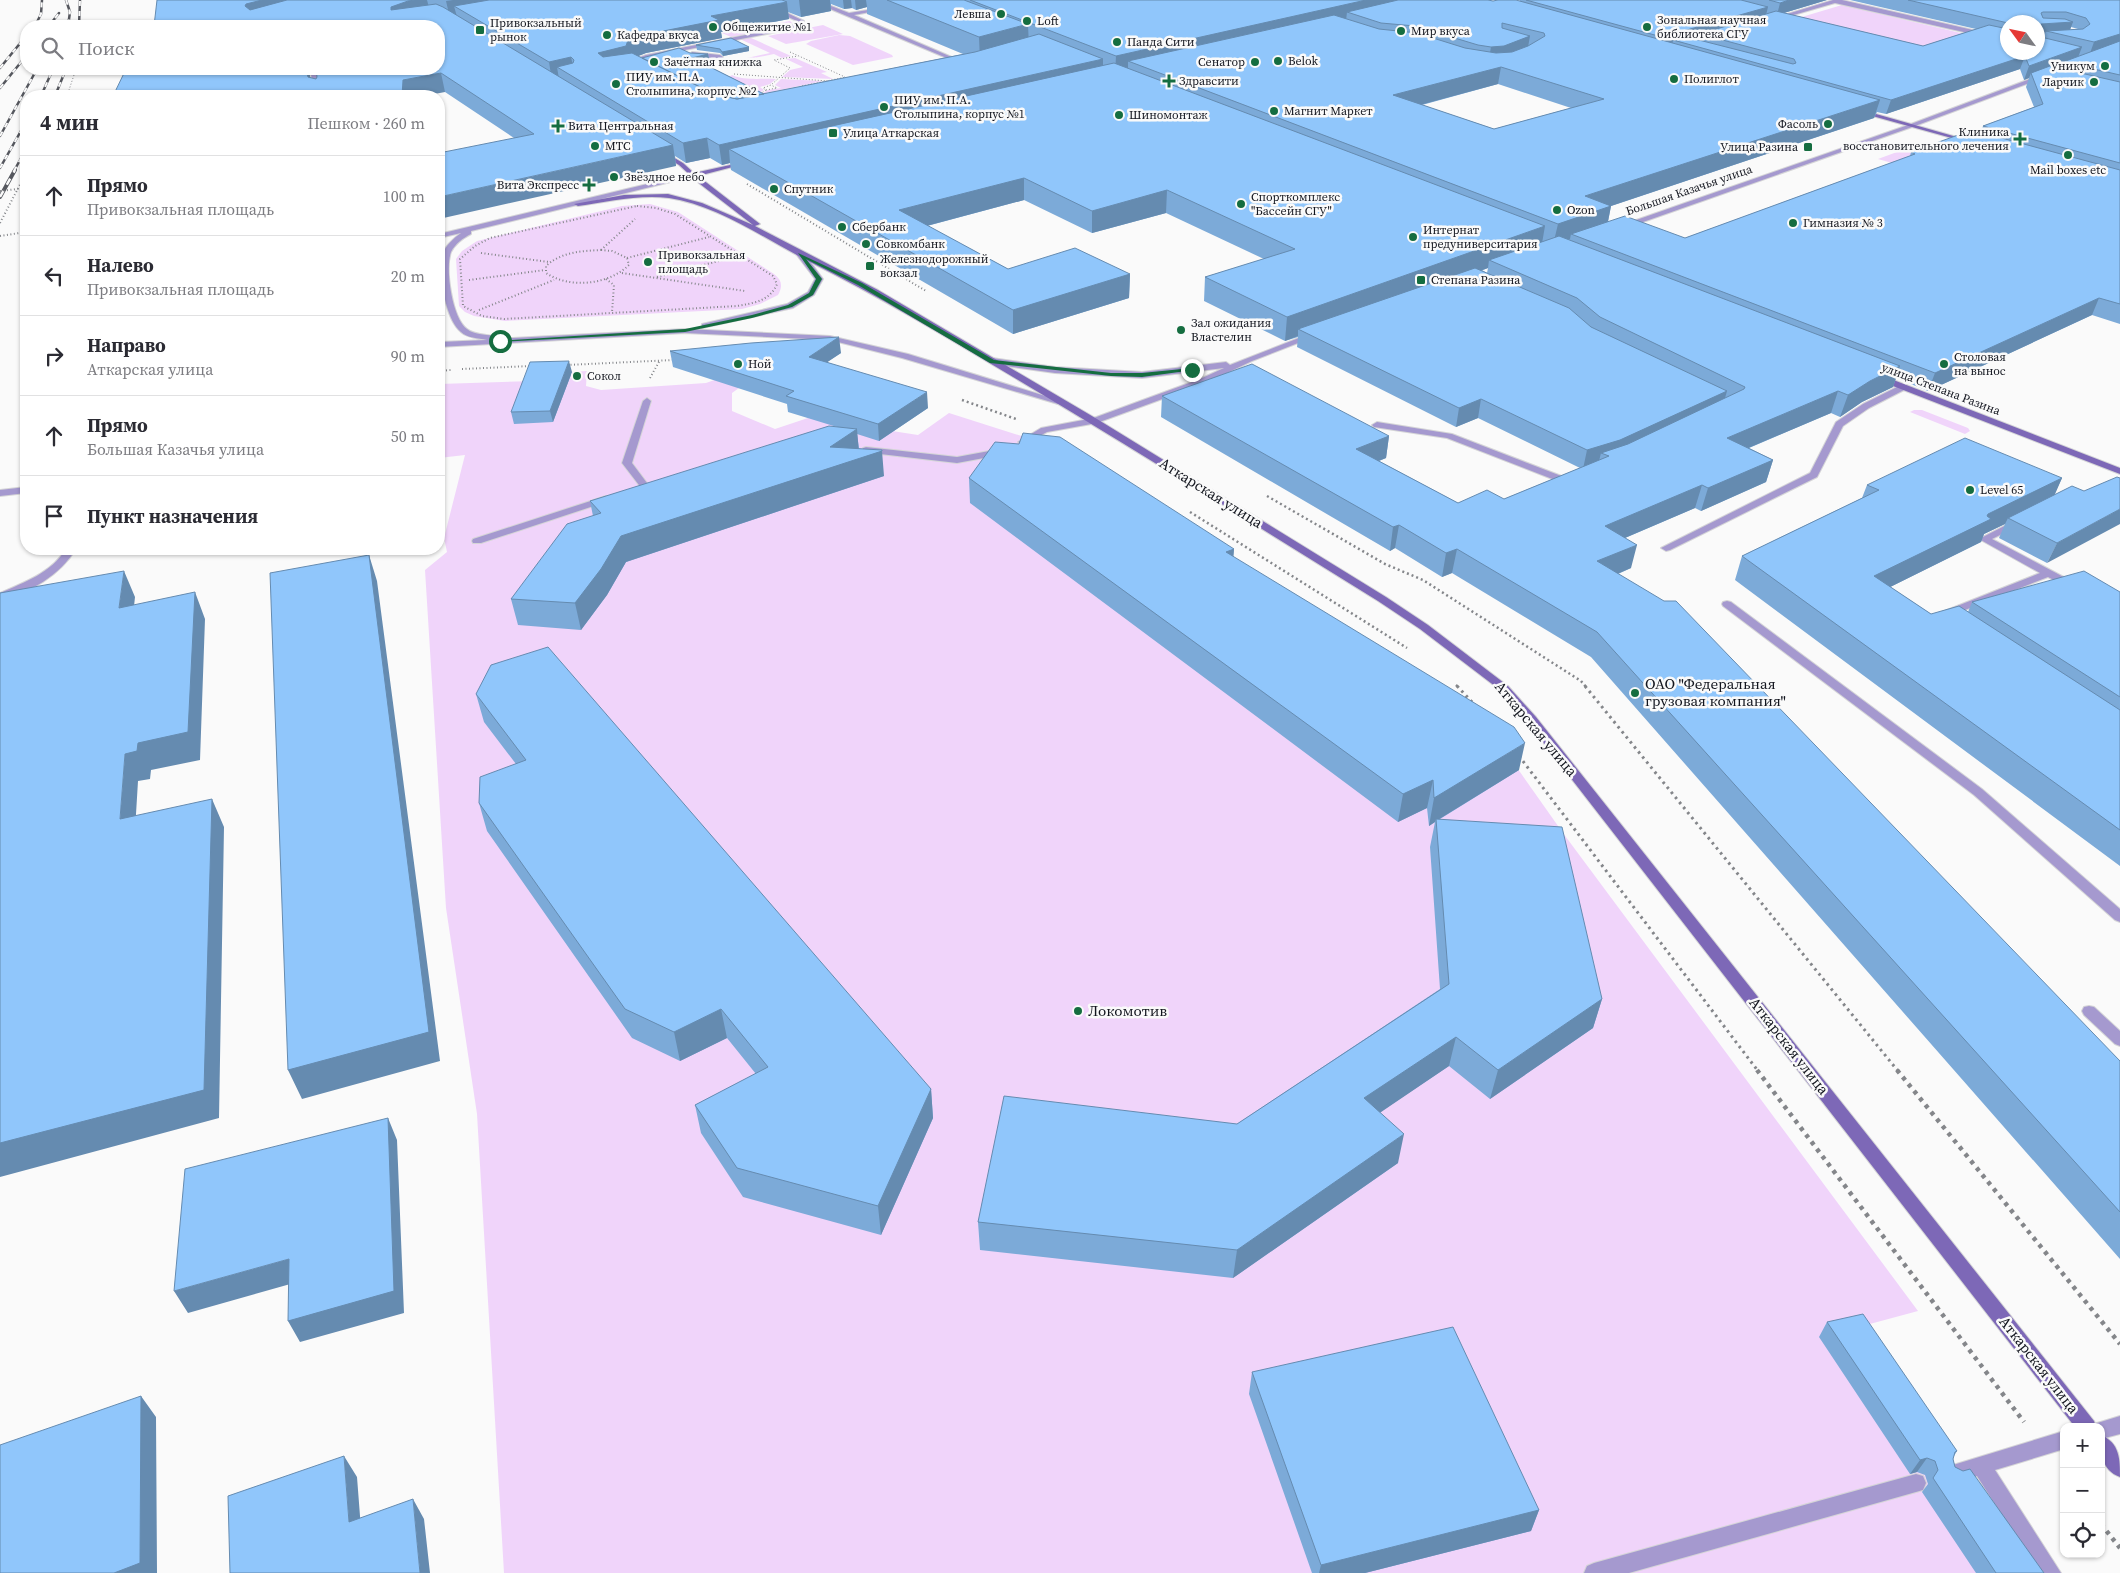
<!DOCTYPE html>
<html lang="ru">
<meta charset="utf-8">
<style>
:root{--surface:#fff;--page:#f2f2f3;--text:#2b2b33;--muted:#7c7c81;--line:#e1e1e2}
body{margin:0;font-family:"Source Serif 4",serif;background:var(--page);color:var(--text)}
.controls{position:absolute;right:15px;bottom:15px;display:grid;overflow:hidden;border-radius:10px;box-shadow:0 1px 4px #0004}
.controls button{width:45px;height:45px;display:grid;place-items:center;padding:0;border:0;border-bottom:1px solid var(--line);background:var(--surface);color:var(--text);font:25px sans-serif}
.compass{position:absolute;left:2000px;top:15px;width:45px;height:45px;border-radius:50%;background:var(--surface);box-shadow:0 1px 4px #0004;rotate:303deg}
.stop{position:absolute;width:15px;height:15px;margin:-11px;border:4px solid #156d40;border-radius:50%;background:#fff}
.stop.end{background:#156d40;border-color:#fff;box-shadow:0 1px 5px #0008}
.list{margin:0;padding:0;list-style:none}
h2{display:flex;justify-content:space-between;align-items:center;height:65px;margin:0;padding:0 20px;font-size:21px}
h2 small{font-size:16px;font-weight:400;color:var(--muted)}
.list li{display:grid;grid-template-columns:32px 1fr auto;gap:15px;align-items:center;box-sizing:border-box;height:80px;padding:0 20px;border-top:1px solid var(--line)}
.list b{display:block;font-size:19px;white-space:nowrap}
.list p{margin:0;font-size:16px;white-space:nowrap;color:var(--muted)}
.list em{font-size:16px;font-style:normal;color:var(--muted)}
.icon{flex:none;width:28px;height:28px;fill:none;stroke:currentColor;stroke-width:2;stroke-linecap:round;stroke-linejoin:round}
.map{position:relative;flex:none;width:2120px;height:1573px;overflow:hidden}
.search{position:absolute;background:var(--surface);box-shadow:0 1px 4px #0004;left:20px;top:20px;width:425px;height:55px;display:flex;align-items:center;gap:12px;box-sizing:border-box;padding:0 18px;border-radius:20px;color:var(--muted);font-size:19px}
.panel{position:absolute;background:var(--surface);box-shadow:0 1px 4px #0004;left:20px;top:90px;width:425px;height:465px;border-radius:20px}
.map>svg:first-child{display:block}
.green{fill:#f0d4fa}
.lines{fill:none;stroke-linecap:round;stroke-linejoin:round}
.lane-casing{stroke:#d5d5d7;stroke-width:2}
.street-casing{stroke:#d5d5d7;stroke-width:2}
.secondary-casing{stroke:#d5d5d7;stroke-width:2}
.path-far4{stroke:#84868a;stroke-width:1;stroke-dasharray:1 2;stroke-linecap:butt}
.path-far3{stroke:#84868a;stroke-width:2;stroke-dasharray:1 2.5;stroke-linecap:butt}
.path-far2{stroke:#84868a;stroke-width:2.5;stroke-dasharray:2 3;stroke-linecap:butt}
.path-far1{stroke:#84868a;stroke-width:3;stroke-dasharray:2.5 4;stroke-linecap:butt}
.path{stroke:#84868a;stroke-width:4.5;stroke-dasharray:4 5;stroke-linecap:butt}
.lane{fill:#a599cf;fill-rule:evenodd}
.street{fill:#a599cf;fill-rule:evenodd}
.secondary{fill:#7d68b7;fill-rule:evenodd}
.rail-far1-casing{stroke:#55575e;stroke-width:2.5}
.rail-casing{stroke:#55575e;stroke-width:4}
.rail-far1{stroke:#fafafa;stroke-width:2;stroke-dasharray:5;stroke-linecap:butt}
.rail{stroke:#fafafa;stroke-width:2.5;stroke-dasharray:7;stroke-linecap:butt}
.path-bridge{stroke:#84868a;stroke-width:2;stroke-dasharray:1 2.5;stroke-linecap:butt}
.wall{fill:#7caad8;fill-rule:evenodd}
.shaded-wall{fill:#658bb0}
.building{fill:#90c6fb;stroke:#658bb0;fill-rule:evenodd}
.route{fill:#156d40}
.poi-dot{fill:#156d40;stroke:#fafafa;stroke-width:2}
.labels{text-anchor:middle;stroke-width:5;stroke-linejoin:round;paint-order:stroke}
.far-poi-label{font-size:12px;fill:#12151e;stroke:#fafafa;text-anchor:start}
.far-street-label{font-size:12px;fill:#12151e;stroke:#fafafa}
.street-label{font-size:15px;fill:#12151e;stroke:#fafafa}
.poi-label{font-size:15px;fill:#12151e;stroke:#fafafa;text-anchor:start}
</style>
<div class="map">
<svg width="2120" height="1573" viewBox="0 0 2120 1573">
<rect width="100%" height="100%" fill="#fafafa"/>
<!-- green -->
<path class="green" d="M 1842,5 L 1965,34 L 1909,52 L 1785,22 Z
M 790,21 L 792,23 L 787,26 L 731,37 L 722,33 Z
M 823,25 L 843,34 L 786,44 L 768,36 Z
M 839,35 L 850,36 L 892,55 L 893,57 L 853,65 L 806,44 L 811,41 Z
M 749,37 L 791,56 L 782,58 L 774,54 L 749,59 L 747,58 L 770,53 L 740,39 Z
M 795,58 L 827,72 L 821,73 L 833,79 L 782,77 L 790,70 L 803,67 L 786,59 Z
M 732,75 C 745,81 762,78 776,79 L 770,84 L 760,87 L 764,90 L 756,95 L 724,80 Z
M 781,79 L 823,81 L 761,94 L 768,90 L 781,88 L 775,85 Z
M 1924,142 L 1986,160 L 1906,167 L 1878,159 Z
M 650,204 L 678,212 L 774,274 C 782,280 783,286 778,295 L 760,304 L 742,309 L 505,321 L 474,316 L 465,312 L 459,306 L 456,259 L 462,251 L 477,241 L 622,206 Z
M 587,371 L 586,386 L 601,390 L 706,383 L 720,378 L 739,388 L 732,393 L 732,411 L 775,429 L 808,418 L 918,435 L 949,413 L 1031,439 L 1508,755 L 1563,833 L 1918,1311 L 1855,1328 L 2022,1573 L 504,1573 L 477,1114 L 446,908 L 425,570 L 447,552 L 444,538 L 465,455 L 439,458 L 439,384 L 534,381 L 570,372 Z
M 1914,410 L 1922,410 L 1968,428 L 1970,431 L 1965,434 L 1910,412 Z"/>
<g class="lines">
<defs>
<path id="lane" d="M 809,0 L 816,0 L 849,13 L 886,7 L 886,9 L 854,15 L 954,58 L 949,59 Z
M 1833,0 L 1842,0 L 2008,38 L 2008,42 L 1835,3 L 1776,20 L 1771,19 Z
M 781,10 L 804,21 L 792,29 L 649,57 L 637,62 L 638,68 L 634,68 L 630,65 L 632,60 L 646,55 L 790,26 L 797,21 L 779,13 Z
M 692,52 L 720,55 L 723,57 L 720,59 L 690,55 Z
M 310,69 L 316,69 L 321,96 L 315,96 Z
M 1903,384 L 1906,385 L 1906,389 L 1869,408 L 1843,426 L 1817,477 L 1670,550 L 1666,551 L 1661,548 L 1810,473 L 1836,422 L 1863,404 Z
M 647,398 L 651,401 L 632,463 L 650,487 L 645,490 L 642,489 L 622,463 L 643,401 Z
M 1094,418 L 1097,419 L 1097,423 L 1047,432 L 1023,445 L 1018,442 L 1041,428 Z
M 1377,422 L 1452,434 L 1564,477 L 1572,475 L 1577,478 L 1572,481 L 1560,482 L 1447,438 L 1374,427 L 1372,425 Z
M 866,447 L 957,457 L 1000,449 L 1005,452 L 1000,455 L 957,463 L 863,452 L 863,448 Z
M 26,487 L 26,493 L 0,496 L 0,490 Z
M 606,496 L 611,499 L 609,501 L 481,543 L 473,543 L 472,541 L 473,539 Z
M 2016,520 L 2021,523 L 2020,525 L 1992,539 L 2075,583 L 2076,585 L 2075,587 L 2067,587 L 2048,577 L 1950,616 L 1942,616 L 1941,614 L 1942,612 L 2040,573 L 1979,539 Z
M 66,549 L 76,549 C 60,575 30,593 0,600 L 0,593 C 25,582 51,573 66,549 Z
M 1727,601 L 1731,602 L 1982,789 L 2120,909 L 2120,922 L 2115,920 L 1974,795 L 1723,606 L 1722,604 L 1723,602 Z
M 2089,1006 L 2094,1007 L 2120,1031 L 2120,1046 L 2115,1044 L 2084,1015 L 2082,1011 L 2084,1007 Z
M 2064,1431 L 2064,1449 L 1995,1470 L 2061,1573 L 2039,1573 L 1977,1476 L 1953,1483 L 1946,1481 L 1944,1474 L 1946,1467 L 1953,1465 Z
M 1916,1474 L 1923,1476 L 1926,1483 L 1923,1490 L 1916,1492 L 1629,1573 L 1584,1573 L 1587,1566 L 1594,1563 Z"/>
<path id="street" d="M 2043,74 L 2045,77 L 1915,126 L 1626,228 L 1619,226 L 1911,124 Z
M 693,173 L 695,174 L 695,176 L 471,231 L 471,234 C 463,238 455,244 451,252 C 445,269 452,318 467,329 C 474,335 485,334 493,336 L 493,339 L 685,329 L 830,336 L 908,354 L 1065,402 L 1064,404 L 1058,404 L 902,358 L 830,340 L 685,333 L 439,347 L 439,342 L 487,340 C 478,338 467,338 461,332 C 445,319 438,273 443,253 C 446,245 454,238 461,233 L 439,238 L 439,234 Z
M 797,252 L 803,252 L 823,279 L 814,295 L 793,308 L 702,328 L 702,324 L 787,304 L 808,292 L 815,279 L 796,254 Z
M 1309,334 L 1316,336 L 1252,361 L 1206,383 L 1094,424 L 1091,423 L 1091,419 L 1200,379 L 1224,368 L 1142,378 L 1055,373 L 992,364 L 988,361 L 992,358 L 1055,367 L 1142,372 L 1226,362 L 1230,365 Z
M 2120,1416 L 2120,1434 L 2101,1439 L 2101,1427 L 2093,1427 L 2094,1424 Z"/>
<path id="secondary" d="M 1858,110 L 1862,110 L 1971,141 L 1966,142 L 1858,112 Z
M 661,150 L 683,163 L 694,173 L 748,161 L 748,163 L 698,176 L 760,224 L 755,226 L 878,290 L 1097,419 L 1386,597 L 1428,625 L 1508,686 L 1536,717 L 2094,1421 L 2096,1427 L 2075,1427 L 1528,723 L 1500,690 L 1420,629 L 1378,601 C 1255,525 1133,448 1008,374 C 943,335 878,296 810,262 C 767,240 717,205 669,198 C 639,194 607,202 578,206 L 574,204 L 624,195 L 668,194 L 702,203 L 753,225 L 700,184 L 679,165 L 659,153 L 658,152 Z
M 1878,374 L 2120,468 L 2120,474 L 1875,379 L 1874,377 Z
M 2101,1435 C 2120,1443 2120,1460 2120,1477 C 2101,1470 2101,1453 2101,1435 Z"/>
</defs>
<!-- lane casing -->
<use href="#lane" class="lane-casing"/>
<!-- street casing -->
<use href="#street" class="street-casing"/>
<!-- secondary casing -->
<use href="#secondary" class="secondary-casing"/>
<!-- path-far4 -->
<path class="path-far4" d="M 89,26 L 91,22
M 790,52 L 845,77
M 734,74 L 828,81
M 802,86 L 846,77
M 766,90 L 777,88 L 771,85
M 760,94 L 766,90 L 763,88 L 771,85 L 790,68 L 774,60 L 798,56
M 67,96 L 76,69"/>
<!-- path-far3 -->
<path class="path-far3" d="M 747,184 L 926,291
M 637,206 L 656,208 L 675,214 L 773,276 L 777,284 C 770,301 754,303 737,306 L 504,319 L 482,316 L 463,306 L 460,259 L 475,246 L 490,238 Z
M 0,223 L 26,173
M 0,236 L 26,232
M 601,250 L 612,251 L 627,258 L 629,265 C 608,285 570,289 546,273 L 546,266 C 561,252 581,251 601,250 Z
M 601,250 L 635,219
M 481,253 L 549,262
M 627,258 L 709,237
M 622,273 L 745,291
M 657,277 L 738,256
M 606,279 L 614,285 L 612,312
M 469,280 L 545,270
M 479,310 L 554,280
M 567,365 L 673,360
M 462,369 L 531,366
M 439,371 L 451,370
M 650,378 L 660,360"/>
<!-- path-far2 -->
<path class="path-far2" d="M 962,400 L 1016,419
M 1267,496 L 1385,564 L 1423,580 L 1581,681 L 1586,687
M 1190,512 L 1407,648
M 1456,685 L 1458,687"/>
<!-- path-far1 -->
<path class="path-far1" d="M 1457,686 L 1474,704
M 1585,686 L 1898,1071
M 1519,756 L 1758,1071"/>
<!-- path -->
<path class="path" d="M 1757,1070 L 2024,1422
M 1897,1070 L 2120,1344
M 2101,1524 L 2120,1548"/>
<!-- lane -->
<use href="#lane" class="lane"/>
<!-- street -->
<use href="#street" class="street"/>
<!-- secondary -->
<use href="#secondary" class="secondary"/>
<defs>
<path id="rail-far1" d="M 66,0 L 70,12 L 68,26
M 35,26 L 41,14 L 42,0
M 49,26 L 59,13
M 79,26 L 80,0
M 0,68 L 26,36
M 0,88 L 26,56
M 41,96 L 53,69
M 55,96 L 66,69
M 0,136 L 37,69
M 0,168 L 26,122
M 14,171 L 26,149"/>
<path id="rail" d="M 0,197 L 15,170"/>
</defs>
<!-- rail-far1 casing -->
<use href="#rail-far1" class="rail-far1-casing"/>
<!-- rail casing -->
<use href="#rail" class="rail-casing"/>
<!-- rail-far1 -->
<use href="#rail-far1" class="rail-far1"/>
<!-- rail -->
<use href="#rail" class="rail"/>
<!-- path-bridge -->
<path class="path-bridge" d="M 0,191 L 26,188"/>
</g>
<!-- wall -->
<path class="wall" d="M 157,0 L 1488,0 L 1493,1 L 1519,1 L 1520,0 L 1827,0 L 1784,13 L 1923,46 L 1976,29 L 1850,0 L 2120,0 L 2120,324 L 2092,315 L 1928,391 L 1896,378 L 1893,387 L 1862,402 L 1840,417 L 1831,413 L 1749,448 L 1773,460 L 1766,482 L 1701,511 L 1695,508 L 1625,538 L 1631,568 L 1618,574 L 2120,1061 L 2120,1259 L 1591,657 L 1452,573 L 1442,577 L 1395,548 L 1390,551 L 1161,417 L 1162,396 L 1389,436 L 1386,458 L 1379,461 L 1458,503 L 1504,499 L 1580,468 L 1478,418 L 1456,427 L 1297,347 L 1298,337 L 1285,341 L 1204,301 L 1205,277 L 1264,259 L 1166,213 L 1092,233 L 1024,200 L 927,226 L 1008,269 L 1130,274 L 1129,298 L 1013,334 L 731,170 L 730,163 L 722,165 L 710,158 L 686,163 L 675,156 L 676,166 L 514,138 L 445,92 L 113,96 L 308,69 L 310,78 L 316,79 L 439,69 ZM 831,4 L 844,9 L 852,8 L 856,10 L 867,7 L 867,14 L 963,54 L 764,94 L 699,61 L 709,59 L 708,54 L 690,53 L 642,58 L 638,56 L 646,53 L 722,38 L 721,32 L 789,19 L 788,12 L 801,17 L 831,11 ZM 2008,22 L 2038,22 L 2008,52 ZM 2071,27 L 2078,29 L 2070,30 ZM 2020,69 L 2024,80 L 2029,78 L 2026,87 L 2034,107 L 1983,126 L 1981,132 L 1911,152 L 1910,156 L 1685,238 L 1608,222 L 1611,206 L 1874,118 L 1877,112 L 1886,114 ZM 1498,84 L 1571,108 L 1494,129 L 1422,105 ZM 1488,268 L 1487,273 L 1482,270 L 1483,270 Z
M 696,45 L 749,47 L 749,51 L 723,56 L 720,53 L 697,50 Z
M 670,351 L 841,353 L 827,362 L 928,408 L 879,441 L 857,434 L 859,448 L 884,476 L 626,562 L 607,595 L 581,630 L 518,625 L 511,599 L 593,516 L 590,501 L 837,427 L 788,412 L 787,404 L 673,367 Z
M 572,372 L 553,422 L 514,424 L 511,412 Z
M 969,478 L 1234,549 L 1233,557 L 1519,770 L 1440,819 L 1602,999 L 1593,1028 L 1490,1099 L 1449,1066 L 1380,1112 L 1398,1163 L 1233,1278 L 980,1250 L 978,1222 L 1237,1124 L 1440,989 L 1430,847 L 1435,822 L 1429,826 L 1427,808 L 1398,822 L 970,503 Z
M 2062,478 L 2054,495 L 2084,491 L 2047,563 L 1999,538 L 2005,524 L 1984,534 L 1981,542 L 1890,587 L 1931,614 L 1968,612 L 1972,602 L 2120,592 L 2120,866 L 1735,580 L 1742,556 L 1862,498 L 1867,485 Z
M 476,694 L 931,1089 L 933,1118 L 881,1235 L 743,1197 L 701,1133 L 695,1105 L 756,1074 L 727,1038 L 680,1061 L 632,1038 L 487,831 L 479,803 L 516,764 L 484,722 Z
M 1827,1322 L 1957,1451 L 1954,1456 L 1953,1459 L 1955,1467 L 2044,1573 L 1976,1573 L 1922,1492 L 1928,1484 L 1925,1475 L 1917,1472 L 1910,1474 L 1819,1337 Z
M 1252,1372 L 1539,1510 L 1531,1531 L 1365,1573 L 1312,1573 L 1249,1394 Z"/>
<!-- shaded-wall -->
<path class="shaded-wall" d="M 262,0 L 295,0 L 252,21 L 245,6 L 246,4 Z
M 415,0 L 427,0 L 431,15 L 391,10 L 391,7 L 408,1 Z
M 453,0 L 556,0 L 454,6 L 457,17 L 450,18 L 446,1 Z
M 799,0 L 830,0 L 831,11 L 801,17 Z
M 843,0 L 851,0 L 852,8 L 844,9 Z
M 855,0 L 866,0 L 867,7 L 856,10 Z
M 1366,0 L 1434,0 L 1347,12 L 1346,21 L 1128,61 L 1128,71 L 1115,74 L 1116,56 Z
M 1789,0 L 1827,0 L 1777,15 L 1780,3 Z
M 787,2 L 789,19 L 721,32 L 722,38 L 646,53 L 601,71 L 598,53 L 628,40 L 643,35 L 711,16 Z
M 1768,7 L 1765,19 L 1700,34 L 1699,39 L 1683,43 L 1673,40 L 1672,47 L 1659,50 L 1662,37 Z
M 2073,22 L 2068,35 L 2046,31 L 2044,36 L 2038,37 L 2041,24 Z
M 1028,24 L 1029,48 L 980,61 L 979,37 Z
M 2120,34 L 2120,45 L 2089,56 L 2094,42 Z
M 1530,36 L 1527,53 L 1488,64 L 1491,47 Z
M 749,47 L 749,51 L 723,56 L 722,52 Z
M 2082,47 L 2077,60 L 2063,62 L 2061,66 L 2033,77 L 2031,73 L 2029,78 L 2024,80 L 2029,66 Z
M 708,54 L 709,59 L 693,62 L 692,58 Z
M 2025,56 L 2020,69 L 1886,114 L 1891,100 Z
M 571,57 L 575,75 L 557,67 L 559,79 L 552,81 L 549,62 Z
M 1103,59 L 1103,78 L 729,149 L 730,163 L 722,165 L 719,145 Z
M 1501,67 L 1498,84 L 1390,113 L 1393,95 Z
M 306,69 L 309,69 L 313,96 L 308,77 Z
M 441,73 L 445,92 L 424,96 L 402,96 L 403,80 Z
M 1880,100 L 1874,118 L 1611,206 L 1607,226 L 1571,234 L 1570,239 L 1553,245 L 1558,224 L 1585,196 Z
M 707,138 L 710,158 L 686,163 L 683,143 Z
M 673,145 L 676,166 L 439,219 L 439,197 Z
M 1024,178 L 1024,200 L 900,233 L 899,210 Z
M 1167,190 L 1166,213 L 1092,233 L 1092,211 Z
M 1545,226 L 1541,249 L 1489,260 L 1488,268 L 1306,333 L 1298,329 L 1298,336 L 1285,341 L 1287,317 Z
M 1130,274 L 1129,298 L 1013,334 L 1013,310 Z
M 2099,298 L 2092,315 L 1928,391 L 1935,373 Z
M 839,337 L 841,353 L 811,373 L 809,357 Z
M 569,361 L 572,372 L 553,422 L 550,411 Z
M 1900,366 L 1893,387 L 1862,402 L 1840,417 L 1848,395 L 1870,381 Z
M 1727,391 L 1722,409 L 1609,456 L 1601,453 L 1598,465 L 1583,469 L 1587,450 Z
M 1838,391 L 1831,413 L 1720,460 L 1727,438 Z
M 927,392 L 928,408 L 879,441 L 878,424 Z
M 1481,399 L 1478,418 L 1456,427 L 1459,408 Z
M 857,429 L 859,454 L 882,451 L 884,476 L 626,562 L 607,595 L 581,630 L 575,603 L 621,536 L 830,447 Z
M 1389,436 L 1386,458 L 1353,471 L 1356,449 Z
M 1773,460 L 1766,482 L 1701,511 L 1708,488 Z
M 2062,478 L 2052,501 L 2008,518 L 2005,524 L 1984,534 L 1981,542 L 1864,600 L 1874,576 L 1988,514 Z
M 1702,485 L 1695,508 L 1599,549 L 1605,526 Z
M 2120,509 L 2120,524 L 2047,563 L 2057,543 Z
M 1399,525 L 1395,548 L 1390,551 L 1393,527 Z
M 1637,545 L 1631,568 L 1591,585 L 1597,561 Z
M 1234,549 L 1232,575 L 1226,552 Z
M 1457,549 L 1452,573 L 1442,577 L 1446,553 Z
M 369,555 L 377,581 L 440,1061 L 302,1099 L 288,1070 Z
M 124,571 L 135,597 L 131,634 L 119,608 Z
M 195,592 L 205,619 L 200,760 L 151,770 L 150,779 L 138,781 L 134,847 L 120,819 L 125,754 L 138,743 Z
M 1525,743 L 1519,770 L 1436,821 L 1436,819 L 1435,822 L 1429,826 L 1434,798 Z
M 1433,780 L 1427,808 L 1398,822 L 1403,794 Z
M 212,799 L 224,827 L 219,1118 L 0,1177 L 0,1143 Z
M 1602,999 L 1593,1028 L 1490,1099 L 1498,1070 Z
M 721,1009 L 727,1038 L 680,1061 L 674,1032 Z
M 1456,1037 L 1449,1066 L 1359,1127 L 1364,1098 Z
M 931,1089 L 933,1118 L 881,1235 L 878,1206 Z
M 388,1118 L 397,1140 L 404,1313 L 300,1342 L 288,1321 Z
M 1404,1134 L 1398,1163 L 1233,1278 L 1237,1250 Z
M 289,1259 L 301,1281 L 188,1313 L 174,1291 Z
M 141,1396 L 156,1417 L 157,1573 L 114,1573 Z
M 344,1456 L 357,1477 L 362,1542 L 349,1522 Z
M 1927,1458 L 1917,1472 L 1910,1474 L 1920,1460 Z
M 413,1499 L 424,1519 L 430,1573 L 420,1573 Z
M 1539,1510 L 1531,1531 L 1365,1573 L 1319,1573 L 1321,1565 Z"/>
<!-- building -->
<path class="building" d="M 157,0 L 262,0 L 246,4 L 245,6 L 250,10 L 287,0 L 415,0 L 408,1 L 391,7 L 391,10 L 436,4 L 443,7 L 673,145 L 439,197 L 439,153 L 534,134 L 441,73 L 403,80 L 402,96 L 113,96 L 126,69 L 306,69 L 308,77 L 316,79 L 317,77 L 316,69 L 439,69 L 439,26 L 154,26 Z
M 489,0 L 782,0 L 787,2 L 711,16 L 719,20 L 643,35 L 628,40 L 626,46 L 598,53 L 603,57 L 632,53 L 714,94 L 737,99 L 975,52 L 1039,34 L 1103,59 L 719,145 L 707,138 L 683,143 L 557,67 L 573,63 L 574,60 L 571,57 L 549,62 L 454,6 Z
M 887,0 L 964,0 L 1028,24 L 979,37 Z
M 970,0 L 1366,0 L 1116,56 Z
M 1398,0 L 1488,0 L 1493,1 L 1498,0 L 1516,0 L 1880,100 L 1585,196 L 1611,206 L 1558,224 L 1128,61 L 1334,15 L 1379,29 L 1417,33 L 1465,48 L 1496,53 L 1512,52 L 1528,46 L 1545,36 L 1544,33 L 1502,23 L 1502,28 L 1530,36 L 1504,46 L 1491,47 L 1478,45 L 1415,26 L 1381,23 L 1347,12 ZM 1501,67 L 1604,99 L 1494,129 L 1393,95 Z
M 1526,0 L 1741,0 L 1768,7 L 1662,37 Z
M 1769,0 L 1789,0 L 1780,3 Z
M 1908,0 L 2120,0 L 2120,34 L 2094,42 L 2046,31 L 2083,29 L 2090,24 L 2086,18 L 2066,12 L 2043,12 L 2041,13 L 2043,18 L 2065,19 L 2073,22 L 2041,24 L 2041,37 L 2082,47 L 2029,66 L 2025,56 L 1891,100 L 1673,40 L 1687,37 L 1793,64 L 1796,63 L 1794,59 L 1700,34 L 1776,11 L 1923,46 L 1989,25 L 2008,29 L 2008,52 L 2038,52 L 2038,22 L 2008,23 Z
M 731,38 L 749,47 L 722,52 L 720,49 L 696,45 Z
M 2120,41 L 2120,75 L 2063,62 Z
M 679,48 L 690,53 L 708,54 L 692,58 L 764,94 L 737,99 L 714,94 L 642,58 Z
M 1114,63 L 1545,226 L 1287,317 L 1205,277 L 1295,249 L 1167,190 L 1092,211 L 1024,178 L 899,210 L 1008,269 L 1075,248 L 1130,274 L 1013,310 L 729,149 Z
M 2050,66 L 2120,82 L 2120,163 L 1983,126 L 2043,104 L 2031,73 Z
M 1972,130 L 2120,170 L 2120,304 L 2099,298 L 1935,373 L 1571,234 L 1625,216 L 1685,238 L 1915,154 L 1911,152 Z
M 1559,236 L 1900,366 L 1870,381 L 1848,395 L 1838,391 L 1727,438 L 1773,460 L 1708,488 L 1702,485 L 1605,526 L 1637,545 L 1597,561 L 1664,601 L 1676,601 L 2120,1061 L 2120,1212 L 1597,632 L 1457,549 L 1446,553 L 1399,525 L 1393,527 L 1162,396 L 1252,364 L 1389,436 L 1356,449 L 1458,503 L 1487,490 L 1504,499 L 1609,456 L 1601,453 L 1628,444 L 1744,389 L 1745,387 L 1600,317 L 1577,298 L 1489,260 Z
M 1475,268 L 1569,308 L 1591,327 L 1727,391 L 1620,440 L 1587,450 L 1481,399 L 1459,408 L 1298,329 Z
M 839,337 L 809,357 L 927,392 L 878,424 L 786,396 L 794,391 L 670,351 L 751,343 Z
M 569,361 L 550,411 L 511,412 L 530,362 Z
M 829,426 L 857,429 L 830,447 L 882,450 L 882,451 L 621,536 L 601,569 L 575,603 L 511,599 L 567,524 L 601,513 L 590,501 Z
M 1023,433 L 1060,437 L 1234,549 L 1226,552 L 1514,727 L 1525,743 L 1434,798 L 1433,780 L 1403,794 L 969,478 L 995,442 L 1019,444 Z
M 1965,438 L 2062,478 L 1988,514 L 1987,516 L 1991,519 L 1874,576 L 1931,614 L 1959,606 L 2120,710 L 2120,830 L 1742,556 L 1879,490 L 1867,485 Z
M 2117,477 L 2120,478 L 2120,509 L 2057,543 L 2008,518 L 2072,486 L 2084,491 Z
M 369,555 L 429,1032 L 288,1070 L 270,573 Z
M 124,571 L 119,608 L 195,592 L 188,732 L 138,743 L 137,751 L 125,754 L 120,819 L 212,799 L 204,1090 L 0,1143 L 0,593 Z
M 2084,571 L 2120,592 L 2120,697 L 1972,602 Z
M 548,647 L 931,1089 L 878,1206 L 737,1168 L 695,1105 L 768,1067 L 721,1009 L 674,1032 L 625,1009 L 479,803 L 480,777 L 526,760 L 476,694 L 491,665 Z
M 1436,819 L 1562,827 L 1602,999 L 1498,1070 L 1456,1037 L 1364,1098 L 1404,1134 L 1237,1250 L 978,1222 L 1004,1096 L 1237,1124 L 1449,984 Z
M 388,1118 L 394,1291 L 288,1321 L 289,1259 L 174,1291 L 185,1169 Z
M 1863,1314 L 1957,1451 L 1955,1452 L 1953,1459 L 1955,1467 L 1963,1471 L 1970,1469 L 2044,1573 L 1996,1573 L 1933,1478 L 1938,1470 L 1935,1461 L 1927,1458 L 1920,1460 L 1827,1322 Z
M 1453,1327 L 1539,1510 L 1321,1565 L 1252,1372 Z
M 141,1396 L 140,1563 L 114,1573 L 0,1573 L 0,1445 Z
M 344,1456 L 349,1522 L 413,1499 L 420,1573 L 230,1573 L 228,1496 Z"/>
<!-- route -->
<path class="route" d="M 798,253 L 862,283 L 994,360 L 1111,373 L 1142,373 L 1192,368 L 1194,370 L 1142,377 L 1111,376 L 990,363 L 858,285 L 806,259 L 822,279 L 813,295 L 792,307 L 752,318 L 685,332 L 500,342 L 497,341 L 685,329 L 752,315 L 788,305 L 809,293 L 816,279 Z"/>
<!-- markers -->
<g class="poi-dot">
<circle cx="1001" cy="14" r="5"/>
<circle cx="1027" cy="21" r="5"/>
<circle cx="713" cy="27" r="5"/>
<circle cx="1647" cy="27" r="5"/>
<rect x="475" y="25" width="10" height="10" rx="2.5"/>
<circle cx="1401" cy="31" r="5"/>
<circle cx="607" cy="35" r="5"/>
<circle cx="1117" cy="42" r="5"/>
<circle cx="1278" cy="61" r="5"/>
<circle cx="654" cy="62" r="5"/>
<circle cx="1255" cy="62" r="5"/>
<circle cx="2105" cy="66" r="5"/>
<circle cx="1674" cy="79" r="5"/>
<path d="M1166.5 73.5h5v5h5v5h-5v5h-5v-5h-5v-5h5z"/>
<circle cx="2094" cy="82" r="5"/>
<circle cx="616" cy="84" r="5"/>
<circle cx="884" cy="107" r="5"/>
<circle cx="1274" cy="111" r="5"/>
<circle cx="1119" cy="115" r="5"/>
<circle cx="1828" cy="124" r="5"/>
<path d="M555.5 118.5h5v5h5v5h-5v5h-5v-5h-5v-5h5z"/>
<rect x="828" y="128" width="10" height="10" rx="2.5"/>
<path d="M2017.5 131.5h5v5h5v5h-5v5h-5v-5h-5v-5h5z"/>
<circle cx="595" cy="146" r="5"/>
<rect x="1803" y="142" width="10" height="10" rx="2.5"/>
<circle cx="2068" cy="155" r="5"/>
<circle cx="614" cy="177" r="5"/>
<path d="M586.5 177.5h5v5h5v5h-5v5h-5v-5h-5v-5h5z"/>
<circle cx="774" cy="189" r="5"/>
<circle cx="1241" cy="204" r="5"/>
<circle cx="1557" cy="210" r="5"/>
<circle cx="1793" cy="223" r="5"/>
<circle cx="842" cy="227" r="5"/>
<circle cx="1413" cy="237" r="5"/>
<circle cx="866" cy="244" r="5"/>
<circle cx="648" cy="262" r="5"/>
<rect x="865" y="261" width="10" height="10" rx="2.5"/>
<rect x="1416" y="275" width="10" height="10" rx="2.5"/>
<circle cx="1181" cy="330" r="5"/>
<circle cx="738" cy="364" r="5"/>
<circle cx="1944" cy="364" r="5"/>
<circle cx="577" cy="376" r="5"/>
<circle cx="1970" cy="490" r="5"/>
<circle cx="1635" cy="693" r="5"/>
<circle cx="1078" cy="1011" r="5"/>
</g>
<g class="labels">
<!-- far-poi labels -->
<g class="far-poi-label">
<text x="991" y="18" text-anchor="end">Левша</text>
<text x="1657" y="24">Зональная научная<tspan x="1657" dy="14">библиотека СГУ</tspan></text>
<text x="1037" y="25">Loft</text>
<text x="490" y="27">Привокзальный<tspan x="490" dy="14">рынок</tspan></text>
<text x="723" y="31">Общежитие №1</text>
<text x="1411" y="35">Мир вкуса</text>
<text x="617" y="39">Кафедра вкуса</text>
<text x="1127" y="46">Панда Сити</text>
<text x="1288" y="65">Belok</text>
<text x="664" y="66">Зачётная книжка</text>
<text x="1245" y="66" text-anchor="end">Сенатор</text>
<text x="2095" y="70" text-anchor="end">Уникум</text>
<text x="626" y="81">ПИУ им. П.А.<tspan x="626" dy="14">Столыпина, корпус №2</tspan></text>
<text x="1684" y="83">Полиглот</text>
<text x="1179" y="85">Здравсити</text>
<text x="2084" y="86" text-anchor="end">Ларчик</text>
<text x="894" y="104">ПИУ им. П.А.<tspan x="894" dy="14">Столыпина, корпус №1</tspan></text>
<text x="1284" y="115">Магнит Маркет</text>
<text x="1129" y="119">Шиномонтаж</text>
<text x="1818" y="128" text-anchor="end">Фасоль</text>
<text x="568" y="130">Вита Центральная</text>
<text x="2009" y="136" text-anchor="end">Клиника<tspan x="2009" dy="14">восстановительного лечения</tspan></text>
<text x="843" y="137">Улица Аткарская</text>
<text x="605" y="150">МТС</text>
<text x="1798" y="151" text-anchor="end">Улица Разина</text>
<text x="2068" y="174" text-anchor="middle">Mail boxes etc</text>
<text x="624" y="181">Звёздное небо</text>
<text x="579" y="189" text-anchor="end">Вита Экспресс</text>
<text x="784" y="193">Спутник</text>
<text x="1251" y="201">Спорткомплекс<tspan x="1251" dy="14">"Бассейн СГУ"</tspan></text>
<text x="1567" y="214">Ozon</text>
<text x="1803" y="227">Гимназия № 3</text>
<text x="852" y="231">Сбербанк</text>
<text x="1423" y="234">Интернат<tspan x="1423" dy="14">предуниверситария</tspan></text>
<text x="876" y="248">Совкомбанк</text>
<text x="658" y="259">Привокзальная<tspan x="658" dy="14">площадь</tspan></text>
<text x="880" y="263">Железнодорожный<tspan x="880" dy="14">вокзал</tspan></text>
<text x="1431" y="284">Степана Разина</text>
<text x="1191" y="327">Зал ожидания<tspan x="1191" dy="14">Властелин</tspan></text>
<text x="1954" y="361">Столовая<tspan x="1954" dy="14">на вынос</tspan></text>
<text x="748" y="368">Ной</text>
<text x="587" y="380">Сокол</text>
<text x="1980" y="494">Level 65</text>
</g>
<!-- far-street labels -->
<g class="far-street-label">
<text transform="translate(1689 190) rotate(-19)" y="4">Большая Казачья улица</text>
<text transform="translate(1941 389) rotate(21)" y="4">улица Степана Разина</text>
</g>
<!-- street labels -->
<g class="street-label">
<text transform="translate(1211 493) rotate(32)" y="5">Аткарская улица</text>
<text transform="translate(1536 729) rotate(50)" y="5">Аткарская улица</text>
<text transform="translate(1789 1046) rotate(52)" y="5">Аткарская улица</text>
<text transform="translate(2039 1365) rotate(52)" y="5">Аткарская улица</text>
</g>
<!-- poi labels -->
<g class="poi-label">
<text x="1645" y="689">ОАО "Федеральная<tspan x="1645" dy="17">грузовая компания"</tspan></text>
<text x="1088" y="1016">Локомотив</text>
</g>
</g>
</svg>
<div class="controls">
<button>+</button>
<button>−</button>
<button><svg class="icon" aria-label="locate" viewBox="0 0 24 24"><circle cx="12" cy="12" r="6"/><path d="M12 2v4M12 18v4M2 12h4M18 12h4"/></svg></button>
</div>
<svg class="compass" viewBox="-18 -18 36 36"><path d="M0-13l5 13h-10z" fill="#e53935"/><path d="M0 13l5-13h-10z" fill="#7c7c81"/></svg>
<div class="stop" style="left:500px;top:341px"></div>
<div class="stop end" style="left:1192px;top:370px"></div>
<div class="search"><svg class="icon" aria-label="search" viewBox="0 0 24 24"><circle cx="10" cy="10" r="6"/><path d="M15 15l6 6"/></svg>Поиск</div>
<section class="panel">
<h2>4 мин<small>Пешком · 260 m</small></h2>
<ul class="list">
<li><svg class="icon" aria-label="ahead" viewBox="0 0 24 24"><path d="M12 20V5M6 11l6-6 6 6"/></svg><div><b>Прямо</b><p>Привокзальная площадь</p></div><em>100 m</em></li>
<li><svg class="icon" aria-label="left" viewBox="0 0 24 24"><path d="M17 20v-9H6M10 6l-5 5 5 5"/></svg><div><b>Налево</b><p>Привокзальная площадь</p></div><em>20 m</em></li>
<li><svg class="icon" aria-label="right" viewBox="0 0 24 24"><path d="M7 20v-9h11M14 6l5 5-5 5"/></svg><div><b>Направо</b><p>Аткарская улица</p></div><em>90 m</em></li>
<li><svg class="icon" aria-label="ahead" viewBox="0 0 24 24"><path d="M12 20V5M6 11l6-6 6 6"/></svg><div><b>Прямо</b><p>Большая Казачья улица</p></div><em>50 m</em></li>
<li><svg class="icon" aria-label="arrive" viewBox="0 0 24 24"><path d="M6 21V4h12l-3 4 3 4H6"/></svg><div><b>Пункт назначения</b></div></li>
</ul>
</section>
</div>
